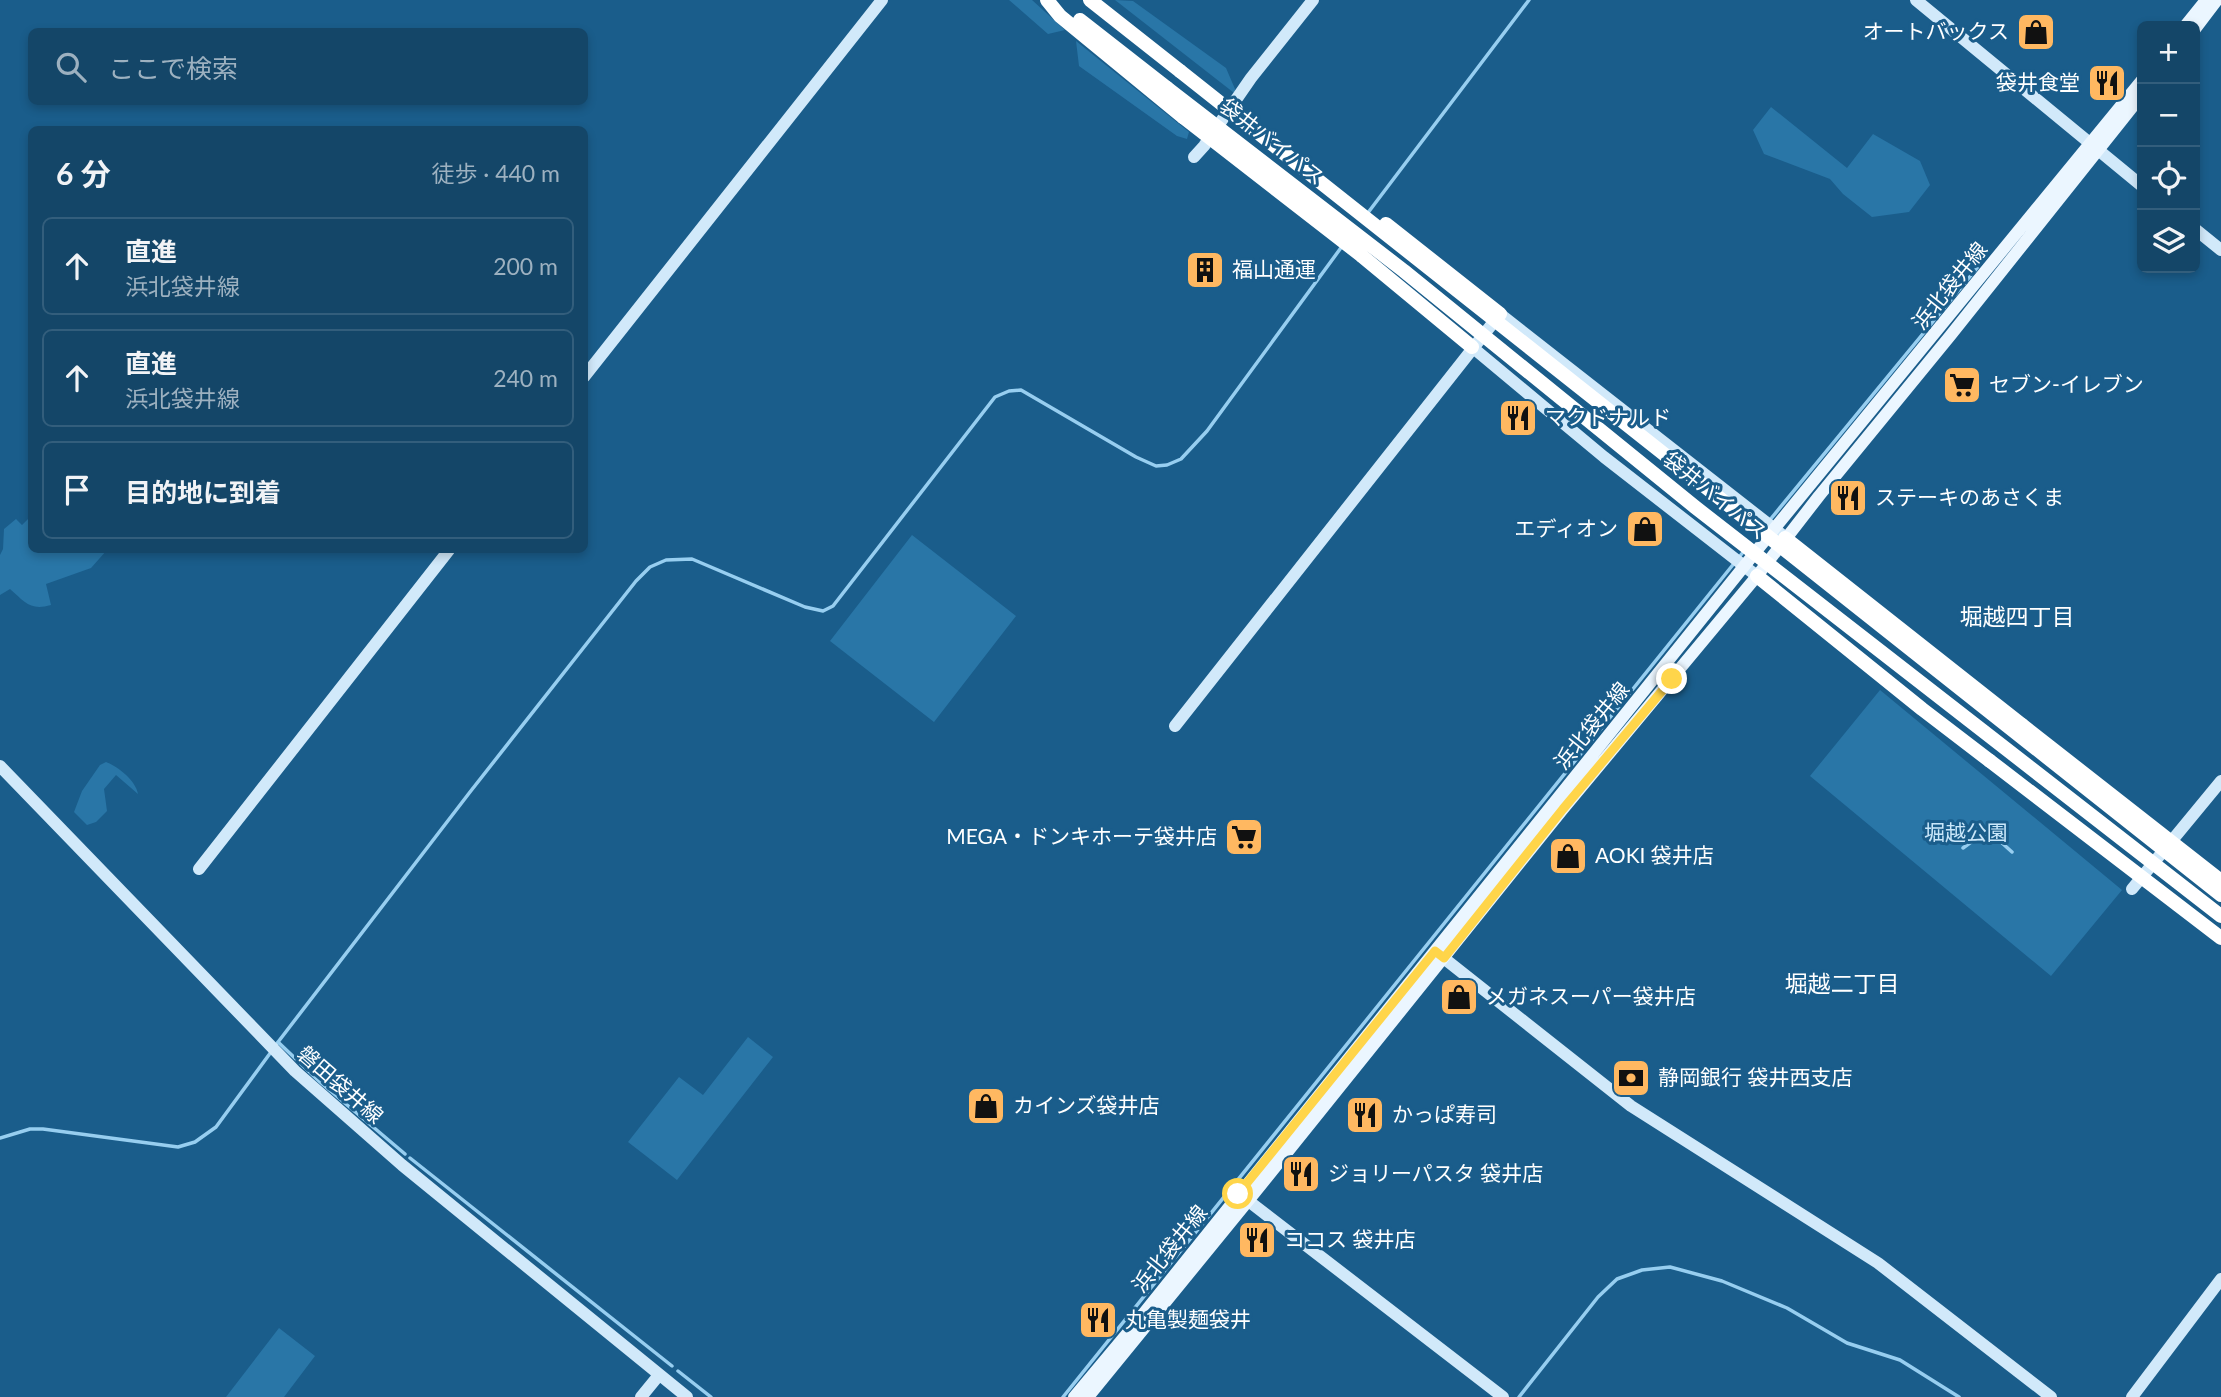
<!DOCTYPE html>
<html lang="ja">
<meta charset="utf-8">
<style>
:root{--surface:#144668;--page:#1d4d6e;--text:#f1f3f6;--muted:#9db1c0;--line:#335e7c}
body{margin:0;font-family:Lato,"Noto Sans JP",sans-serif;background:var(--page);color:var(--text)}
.controls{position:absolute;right:21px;top:21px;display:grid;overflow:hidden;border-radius:10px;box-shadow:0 4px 10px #0003}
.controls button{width:63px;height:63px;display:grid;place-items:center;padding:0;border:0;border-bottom:2px solid var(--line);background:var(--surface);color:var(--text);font:35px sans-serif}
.stop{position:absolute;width:21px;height:21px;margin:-16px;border:5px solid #ffd54a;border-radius:50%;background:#fff}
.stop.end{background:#ffd54a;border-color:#fff;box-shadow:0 2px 7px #0008}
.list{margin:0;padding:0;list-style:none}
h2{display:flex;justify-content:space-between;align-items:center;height:91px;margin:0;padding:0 28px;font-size:30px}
h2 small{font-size:23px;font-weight:400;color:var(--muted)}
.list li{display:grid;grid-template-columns:46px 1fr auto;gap:21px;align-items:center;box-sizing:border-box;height:98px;margin:0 14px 14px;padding:0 14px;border:2px solid var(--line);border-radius:10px}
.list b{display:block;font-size:26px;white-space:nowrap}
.list p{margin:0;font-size:23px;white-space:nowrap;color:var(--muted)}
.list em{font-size:23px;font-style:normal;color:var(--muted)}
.icon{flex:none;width:38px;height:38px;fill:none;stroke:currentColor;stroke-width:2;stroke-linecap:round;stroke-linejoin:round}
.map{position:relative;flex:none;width:2221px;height:1397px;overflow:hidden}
.search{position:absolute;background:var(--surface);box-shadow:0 4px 10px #0003;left:28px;top:28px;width:560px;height:77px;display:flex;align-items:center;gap:18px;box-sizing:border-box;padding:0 24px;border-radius:10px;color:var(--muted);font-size:26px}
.panel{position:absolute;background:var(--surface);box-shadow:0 4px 10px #0003;left:28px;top:126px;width:560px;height:427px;border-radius:10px}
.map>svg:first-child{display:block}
.green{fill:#2976a7}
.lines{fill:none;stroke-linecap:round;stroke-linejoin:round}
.stream{stroke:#97cef0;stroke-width:3.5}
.secondary{stroke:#d1e9fa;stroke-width:12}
.primary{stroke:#ebf6ff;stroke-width:12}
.highway{stroke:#fff;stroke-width:14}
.highway-bridge{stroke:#fff;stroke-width:14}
.route{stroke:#ffd54a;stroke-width:9}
.labels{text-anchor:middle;stroke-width:6;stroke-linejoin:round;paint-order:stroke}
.poi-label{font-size:21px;fill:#fff;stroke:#1a5d8b;text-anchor:start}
.street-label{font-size:21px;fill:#fff;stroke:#1a5d8b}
.park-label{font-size:21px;fill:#cae7fa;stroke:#1a5d8b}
.neighbourhood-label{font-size:23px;fill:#fff;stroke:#1a5d8b}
</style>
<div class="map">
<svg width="2221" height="1397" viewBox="0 0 2221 1397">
<rect width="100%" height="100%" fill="#1a5d8b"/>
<!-- green -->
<path class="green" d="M 1009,0 L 1032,0 L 1065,30 L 1048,34 Z
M 1115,0 L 1133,1 L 1226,68 L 1238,96 Z
M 1076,41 L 1189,132 L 1187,139 L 1177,136 L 1079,66 Z
M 1771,107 L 1847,168 L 1873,134 L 1920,161 L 1930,185 L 1909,212 L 1872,217 L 1843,194 L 1830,179 L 1764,154 L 1753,130 Z
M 31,516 L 32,550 L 107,550 L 91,568 L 46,584 L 51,605 C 30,611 25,602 10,589 L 0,595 L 0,555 L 3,549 L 4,529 L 16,519 L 22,525 Z
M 912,535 L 1016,616 L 934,722 L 830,641 Z
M 1880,690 L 2122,890 L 2051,976 L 1810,776 Z
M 106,762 C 119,767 136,781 138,794 L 116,775 L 104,789 L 107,811 L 96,822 L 87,825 L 74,812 L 82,791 L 100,765 Z
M 748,1037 L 773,1057 L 677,1180 L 628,1142 L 679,1077 L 703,1095 Z
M 279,1328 L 315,1356 L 284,1397 L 226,1397 Z"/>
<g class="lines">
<!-- stream -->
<path class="stream" d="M 1367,214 L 1529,0
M 1769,521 L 1977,268
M 1963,848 L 1978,837 L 1992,834 L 2012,852
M 278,1042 L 320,1082 L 405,1154
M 275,1046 L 470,792 L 636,581 L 650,567 L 666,560 L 692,559 L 805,607 L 823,611 L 833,606 L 995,397 L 1009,391 L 1021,390 L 1136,457 L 1156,466 L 1167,465 L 1181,459 L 1207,431 L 1343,245
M 0,1138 L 30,1129 L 43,1129 L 178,1147 L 195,1142 L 216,1127 L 271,1052
M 410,1158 L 672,1366
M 678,1371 L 711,1397
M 1063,1397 L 1744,551
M 1519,1397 L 1598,1297 L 1617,1279 L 1642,1270 L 1670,1267 L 1722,1281 L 1787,1308 L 1847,1343 L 1900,1360 L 1959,1397"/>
<!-- secondary -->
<path class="secondary" d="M 1916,0 L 2142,186
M 1194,157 L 1204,146 L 1251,78 L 1313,0
M 2195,229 L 2221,250
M 1472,347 L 1604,457 L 1757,576
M 584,377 L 882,0
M 1175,726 L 1500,314 L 1781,534
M 0,766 L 295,1071 L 402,1165 L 687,1397
M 199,869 L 449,550
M 2132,889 L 2221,781
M 1436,952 L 1631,1106 L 1878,1263 L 2051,1397
M 1242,1196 L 1503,1397
M 641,1397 L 659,1375
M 2132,1397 L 2221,1279"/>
<!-- primary -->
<path class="primary" d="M 2185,26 L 2206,0
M 2195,29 L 2217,0
M 1074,1397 L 1135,1324 L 1774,529 L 2142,80
M 1088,1397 L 1248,1201 L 1563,809 L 1757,576 L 1819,496 L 1950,336 L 2142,95"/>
<!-- highway -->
<path class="highway" d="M 1047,0 L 1060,16 L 1183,117
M 1090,0 L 1180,71
M 1080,20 L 1167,88
M 1386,224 L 1500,314
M 1362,256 L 1472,347
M 1785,538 L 2022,725
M 1757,576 L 1922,709 L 1990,761"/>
<!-- highway-bridge -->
<path class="highway-bridge" d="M 1180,71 L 2221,895
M 1167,88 L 1404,271 L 1695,507 L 2221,916
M 1183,117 L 1362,256
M 2022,725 L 2221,881
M 1990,761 L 2221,938"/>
</g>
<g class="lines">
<!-- route -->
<path class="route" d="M 1238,1194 L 1435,951 L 1444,958 L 1563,809 L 1672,679"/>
</g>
<!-- icons -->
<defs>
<symbol id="shop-square" viewBox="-11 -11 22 22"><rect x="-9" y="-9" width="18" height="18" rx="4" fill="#ffb861" stroke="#1a5d8b"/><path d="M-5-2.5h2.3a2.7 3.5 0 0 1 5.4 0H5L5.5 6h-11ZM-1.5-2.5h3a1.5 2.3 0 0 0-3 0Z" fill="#111"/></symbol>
<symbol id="restaurant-square" viewBox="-11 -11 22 22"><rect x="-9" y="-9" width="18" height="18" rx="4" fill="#ffb861" stroke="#1a5d8b"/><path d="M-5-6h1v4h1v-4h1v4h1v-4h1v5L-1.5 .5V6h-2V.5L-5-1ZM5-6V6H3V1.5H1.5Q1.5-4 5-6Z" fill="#111"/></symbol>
<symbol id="building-square" viewBox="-11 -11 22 22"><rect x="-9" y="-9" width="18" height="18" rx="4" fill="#ffb861" stroke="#1a5d8b"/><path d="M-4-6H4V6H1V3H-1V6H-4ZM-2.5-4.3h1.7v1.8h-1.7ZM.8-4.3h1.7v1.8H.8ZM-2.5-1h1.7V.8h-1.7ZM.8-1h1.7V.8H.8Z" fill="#111"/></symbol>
<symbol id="supermarket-square" viewBox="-11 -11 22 22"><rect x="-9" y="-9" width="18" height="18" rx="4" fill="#ffb861" stroke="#1a5d8b"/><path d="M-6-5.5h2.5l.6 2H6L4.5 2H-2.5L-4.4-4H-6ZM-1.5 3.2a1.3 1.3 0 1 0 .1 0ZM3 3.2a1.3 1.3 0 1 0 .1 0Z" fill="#111"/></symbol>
<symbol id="bank-square" viewBox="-11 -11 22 22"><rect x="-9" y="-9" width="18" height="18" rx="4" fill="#ffb861" stroke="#1a5d8b"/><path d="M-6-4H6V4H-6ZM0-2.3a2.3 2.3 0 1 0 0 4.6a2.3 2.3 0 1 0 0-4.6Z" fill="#111"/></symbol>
</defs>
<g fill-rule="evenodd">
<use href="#shop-square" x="2014" y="10" width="44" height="44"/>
<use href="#restaurant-square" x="2085" y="61" width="44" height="44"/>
<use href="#building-square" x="1183" y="248" width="44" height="44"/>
<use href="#supermarket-square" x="1940" y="363" width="44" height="44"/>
<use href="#restaurant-square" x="1496" y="396" width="44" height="44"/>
<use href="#restaurant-square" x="1826" y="476" width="44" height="44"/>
<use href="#shop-square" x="1623" y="507" width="44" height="44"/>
<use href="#supermarket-square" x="1222" y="815" width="44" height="44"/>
<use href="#shop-square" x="1546" y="834" width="44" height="44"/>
<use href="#shop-square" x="1437" y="975" width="44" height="44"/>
<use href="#bank-square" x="1609" y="1056" width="44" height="44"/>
<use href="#shop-square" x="964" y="1084" width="44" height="44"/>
<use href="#restaurant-square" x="1343" y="1093" width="44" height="44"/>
<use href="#restaurant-square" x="1279" y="1152" width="44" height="44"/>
<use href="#restaurant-square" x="1235" y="1218" width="44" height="44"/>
<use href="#restaurant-square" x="1076" y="1298" width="44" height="44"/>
</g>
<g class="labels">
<!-- poi labels -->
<g class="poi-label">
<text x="2009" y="39" text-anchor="end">オートバックス</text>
<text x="2080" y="90" text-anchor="end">袋井食堂</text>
<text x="1232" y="277">福山通運</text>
<text x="1989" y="392">セブン-イレブン</text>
<text x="1545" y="425">マクドナルド</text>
<text x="1875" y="505">ステーキのあさくま</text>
<text x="1618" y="536" text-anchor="end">エディオン</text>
<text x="1217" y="844" text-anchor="end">MEGA・ドンキホーテ袋井店</text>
<text x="1595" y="863">AOKI 袋井店</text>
<text x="1486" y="1004">メガネスーパー袋井店</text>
<text x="1658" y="1085">静岡銀行 袋井西支店</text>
<text x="1013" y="1113">カインズ袋井店</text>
<text x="1392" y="1122">かっぱ寿司</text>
<text x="1328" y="1181">ジョリーパスタ 袋井店</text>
<text x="1284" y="1247">ココス 袋井店</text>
<text x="1125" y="1327">丸亀製麺袋井</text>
</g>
<!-- street labels -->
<g class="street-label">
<text transform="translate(1272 142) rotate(38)" y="7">袋井バイパス</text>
<text transform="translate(1950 286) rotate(-51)" y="7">浜北袋井線</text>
<text transform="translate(1715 496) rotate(39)" y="7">袋井バイパス</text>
<text transform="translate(1592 726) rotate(-51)" y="7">浜北袋井線</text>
<text transform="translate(340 1085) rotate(41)" y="7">磐田袋井線</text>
<text transform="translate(1170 1249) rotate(-51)" y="7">浜北袋井線</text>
</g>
<!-- park labels -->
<g class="park-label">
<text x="1966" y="840">堀越公園</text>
</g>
<!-- neighbourhood labels -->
<g class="neighbourhood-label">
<text x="2017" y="625">堀越四丁目</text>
<text x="1842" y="992">堀越二丁目</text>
</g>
</g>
</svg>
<div class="controls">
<button>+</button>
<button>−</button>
<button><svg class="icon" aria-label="locate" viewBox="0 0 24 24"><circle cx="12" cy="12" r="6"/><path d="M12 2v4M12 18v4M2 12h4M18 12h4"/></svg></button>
<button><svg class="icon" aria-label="layers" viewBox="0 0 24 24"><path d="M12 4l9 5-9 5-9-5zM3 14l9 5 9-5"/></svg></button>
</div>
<div class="stop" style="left:1238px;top:1194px"></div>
<div class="stop end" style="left:1672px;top:679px"></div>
<div class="search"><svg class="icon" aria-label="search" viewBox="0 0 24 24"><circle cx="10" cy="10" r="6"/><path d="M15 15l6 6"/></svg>ここで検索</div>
<section class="panel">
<h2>6 分<small>徒歩 · 440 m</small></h2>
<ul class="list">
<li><svg class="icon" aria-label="ahead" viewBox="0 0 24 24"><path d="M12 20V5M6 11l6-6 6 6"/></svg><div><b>直進</b><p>浜北袋井線</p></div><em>200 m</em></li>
<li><svg class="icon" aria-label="ahead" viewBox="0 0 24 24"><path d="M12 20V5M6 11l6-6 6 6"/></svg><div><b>直進</b><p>浜北袋井線</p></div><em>240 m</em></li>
<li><svg class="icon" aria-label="arrive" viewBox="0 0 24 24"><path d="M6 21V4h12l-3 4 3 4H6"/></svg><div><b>目的地に到着</b></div></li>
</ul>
</section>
</div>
